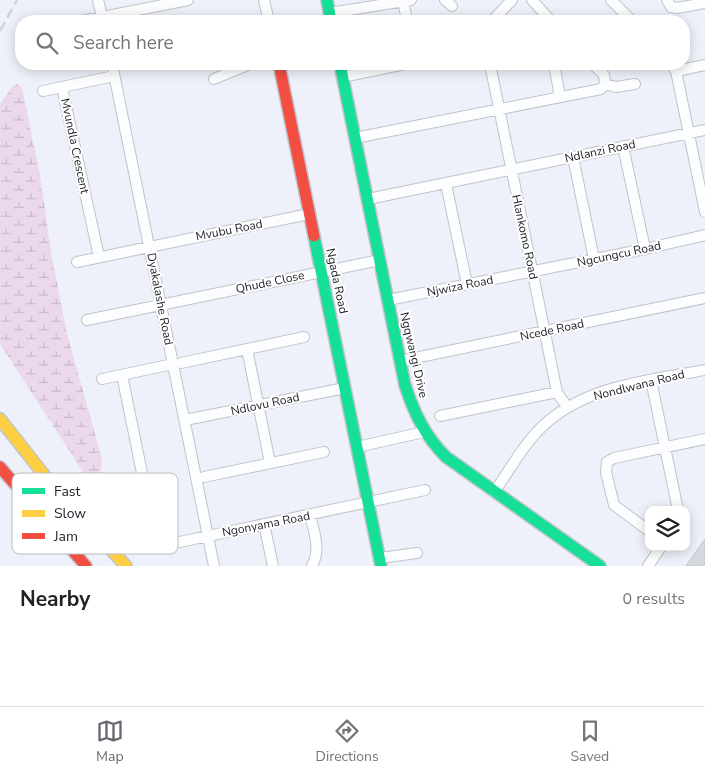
<!DOCTYPE html>
<style>
:root{--surface:#fff;--page:#f2f2f2;--text:#222;--muted:#767676;--line:#e0e0e0;--accent:#666870}
body{margin:0;font-family:"Nunito Sans",sans-serif;background:var(--page);color:var(--text)}
.controls{position:absolute;right:15px;bottom:15px;display:grid;overflow:hidden;border-radius:10px;box-shadow:0 2px 12px #0003}
.controls button{width:45px;height:45px;display:grid;place-items:center;padding:0;border:0;border-bottom:1px solid var(--line);background:var(--surface);color:var(--text);font:25px sans-serif}
.list{margin:0;padding:0;list-style:none}
h2{display:flex;justify-content:space-between;align-items:center;height:65px;margin:0;padding:0 20px;font-size:21px}
h2 small{font-size:16px;font-weight:400;color:var(--muted)}
.icon{flex:none;width:28px;height:28px;fill:none;stroke:currentColor;stroke-width:2;stroke-linecap:round;stroke-linejoin:round}
.map{position:relative;flex:none;width:705px;height:566px;overflow:hidden}
.search{position:absolute;background:var(--surface);box-shadow:0 2px 12px #0003;left:15px;right:15px;top:15px;height:55px;display:flex;align-items:center;gap:12px;box-sizing:border-box;padding:0 18px;border-radius:20px;color:var(--muted);font-size:19px}
.sheet{height:140px;background:var(--surface)}
nav{display:flex;justify-content:space-around;align-items:center;box-sizing:border-box;height:70px;border-top:1px solid var(--line);background:var(--surface);font-size:14px;color:var(--muted)}
nav a{display:grid;justify-items:center;gap:2px}
nav .on{color:var(--accent)}
.map>svg:first-child{display:block}
.wetland{fill:url(#wetland-marsh)}
.building{fill:#d3d8df;stroke:#c0c5cc}
.lines{fill:none;stroke-linecap:round;stroke-linejoin:round}
.street-casing{stroke:#c0c3cb;stroke-width:12}
.fast-casing{stroke:#c0c3cb;stroke-width:14}
.slow-casing{stroke:#c0c3cb;stroke-width:14}
.jam-casing{stroke:#c0c3cb;stroke-width:14}
.street{stroke:#fcfdfe;stroke-width:10}
.fast{stroke:#16e098;stroke-width:11}
.slow{stroke:#ffcf43;stroke-width:11}
.jam{stroke:#f24e42;stroke-width:11}
.rail{stroke:#d2d3d5;stroke-width:2.5;stroke-dasharray:10 5;stroke-linecap:butt}
.labels{text-anchor:middle;stroke-width:4;stroke-linejoin:round;paint-order:stroke}
.street-label{font-size:12px;fill:#1c1e26;stroke:#fff}
.key{fill:#fff;stroke:#bbbcbe;stroke-width:1}
.key-label{font-size:14px;fill:#1c1e26}
</style>
<div class="map">
<svg width="705" height="566" viewBox="0 0 705 566">
<defs>
<pattern id="wetland-marsh" width="20" height="14" patternUnits="userSpaceOnUse" patternTransform="scale(1.25)"><rect width="20" height="14" fill="#ebd8ed"/><path d="M1 5h8M5 5V1M11 12h8M15 12V8" fill="none" stroke="#c9b9cb"/></pattern>
</defs>
<rect width="100%" height="100%" fill="#eef1f9"/>
<!-- wetland -->
<path class="wetland" d="M 17,84 L 22,88 L 40,175 L 51,252 L 67,334 L 101,455 C 103,467 102,479 87,478 L 0,344 L 0,104 L 12,87 Z"/>
<!-- building -->
<path class="building" d="M 705,539 L 705,566 L 686,566 Z"/>
<g class="lines">
<defs>
<path id="street" d="M 98,0 L 103,21
M 264,0 L 269,21
M 403,0 L 407,21
M 445,0 L 452,6
M 532,0 L 551,21
M 611,0 L 632,21
M 667,0 L 671,7 L 677,8 L 705,3
M 330,13 L 411,0
M 82,21 L 188,0
M 492,21 L 512,0
M 112,64 L 214,566
M 490,64 L 557,392 L 567,407
M 554,64 L 560,97
M 593,64 L 604,75 L 605,84
M 671,64 L 676,71 L 705,212
M 676,71 L 705,65
M 342,77 L 405,64
M 214,79 L 250,64
M 62,87 L 99,257
M 43,91 L 114,76
M 355,138 L 601,89 L 605,84 L 616,87 L 635,84
M 623,146 L 645,249
M 573,157 L 594,259
M 446,184 L 467,284
M 368,199 L 705,130
M 77,262 L 309,214
M 388,300 L 645,249 L 705,235
M 87,320 L 380,260
M 247,349 L 270,463
M 400,361 L 705,298
M 181,363 L 304,337
M 122,375 L 153,527 C 157,538 162,544 175,543 L 425,490
M 102,379 L 173,364
M 651,380 L 678,510
M 440,416 L 557,392
M 185,420 L 345,388
M 357,447 L 424,432
M 204,477 L 324,452
M 494,492 C 508,473 520,450 536,433 C 578,386 647,381 705,370
M 310,515 C 314,532 321,549 312,566
M 264,524 L 273,566
M 649,531 L 614,505 L 606,472 L 607,462 L 614,458 L 705,439
M 380,558 L 417,553
M 648,566 L 661,547"/>
<path id="fast" d="M 327,0 L 331,21
M 340,64 L 405,385 C 414,413 425,436 446,457 L 600,566
M 314,236 L 381,566"/>
<path id="slow" d="M 0,419 L 52,485 L 126,566"/>
<path id="jam" d="M 279,64 L 314,236
M 0,467 L 86,566"/>
</defs>
<!-- street casing -->
<use href="#street" class="street-casing"/>
<!-- fast casing -->
<use href="#fast" class="fast-casing"/>
<!-- slow casing -->
<use href="#slow" class="slow-casing"/>
<!-- jam casing -->
<use href="#jam" class="jam-casing"/>
<!-- street -->
<use href="#street" class="street"/>
<!-- fast -->
<use href="#fast" class="fast"/>
<!-- slow -->
<use href="#slow" class="slow"/>
<!-- jam -->
<use href="#jam" class="jam"/>
<!-- rail -->
<path class="rail" d="M 0,31 L 17,0"/>
</g>
<g class="labels">
<!-- street labels -->
<g class="street-label">
<text transform="translate(75 146) rotate(78)" y="4">Mvundla Crescent</text>
<text transform="translate(600 151) rotate(-12)" y="4">Ndlanzi Road</text>
<text transform="translate(229 230) rotate(-11)" y="4">Mvubu Road</text>
<text transform="translate(525 237) rotate(78)" y="4">Hlankomo Road</text>
<text transform="translate(619 254) rotate(-12)" y="4">Ngcungcu Road</text>
<text transform="translate(337 281) rotate(78)" y="4">Ngada Road</text>
<text transform="translate(270 282) rotate(-12)" y="4">Qhude Close</text>
<text transform="translate(460 286) rotate(-11)" y="4">Njwiza Road</text>
<text transform="translate(160 299) rotate(79)" y="4">Dyakalashe Road</text>
<text transform="translate(552 330) rotate(-12)" y="4">Ncede Road</text>
<text transform="translate(414 355) rotate(77)" y="4">Ngqwangi Drive</text>
<text transform="translate(639 385) rotate(-14)" y="4">Nondlwana Road</text>
<text transform="translate(265 404) rotate(-12)" y="4">Ndlovu Road</text>
<text transform="translate(266 524) rotate(-11)" y="4">Ngonyama Road</text>
</g>
</g>
<!-- legend -->
<rect x="12" y="473" width="166" height="81" rx="8" class="key"/>
<rect x="22" y="488" width="23" height="6" fill="#16e098"/>
<rect x="22" y="510" width="23" height="7" fill="#ffcf43"/>
<rect x="22" y="533" width="23" height="6" fill="#f24e42"/>
<g class="key-label">
<text x="54" y="496">Fast</text>
<text x="54" y="518">Slow</text>
<text x="54" y="541">Jam</text>
</g>
</svg>
<div class="controls">
<button><svg class="icon" aria-label="layers" viewBox="0 0 24 24"><path d="M12 4l9 5-9 5-9-5zM3 14l9 5 9-5"/></svg></button>
</div>
<div class="search"><svg class="icon" aria-label="search" viewBox="0 0 24 24"><circle cx="10" cy="10" r="6"/><path d="M15 15l6 6"/></svg>Search here</div>
</div>
<section class="sheet">
<h2>Nearby<small>0 results</small></h2>
<ul class="list">
</ul>
</section>
<nav>
<a class="on"><svg class="icon" aria-label="map" viewBox="0 0 24 24"><path d="M3 6l6-2 6 2 6-2v14l-6 2-6-2-6 2zM9 4v14M15 6v14"/></svg>Map</a>
<a><svg class="icon" aria-label="directions" viewBox="0 0 24 24"><path d="M12 3l9 9-9 9-9-9zM9 14v-3h6M13 9l2 2-2 2"/></svg>Directions</a>
<a><svg class="icon" aria-label="saved" viewBox="0 0 24 24"><path d="M7 4h10v16l-5-4-5 4z"/></svg>Saved</a>
</nav>
